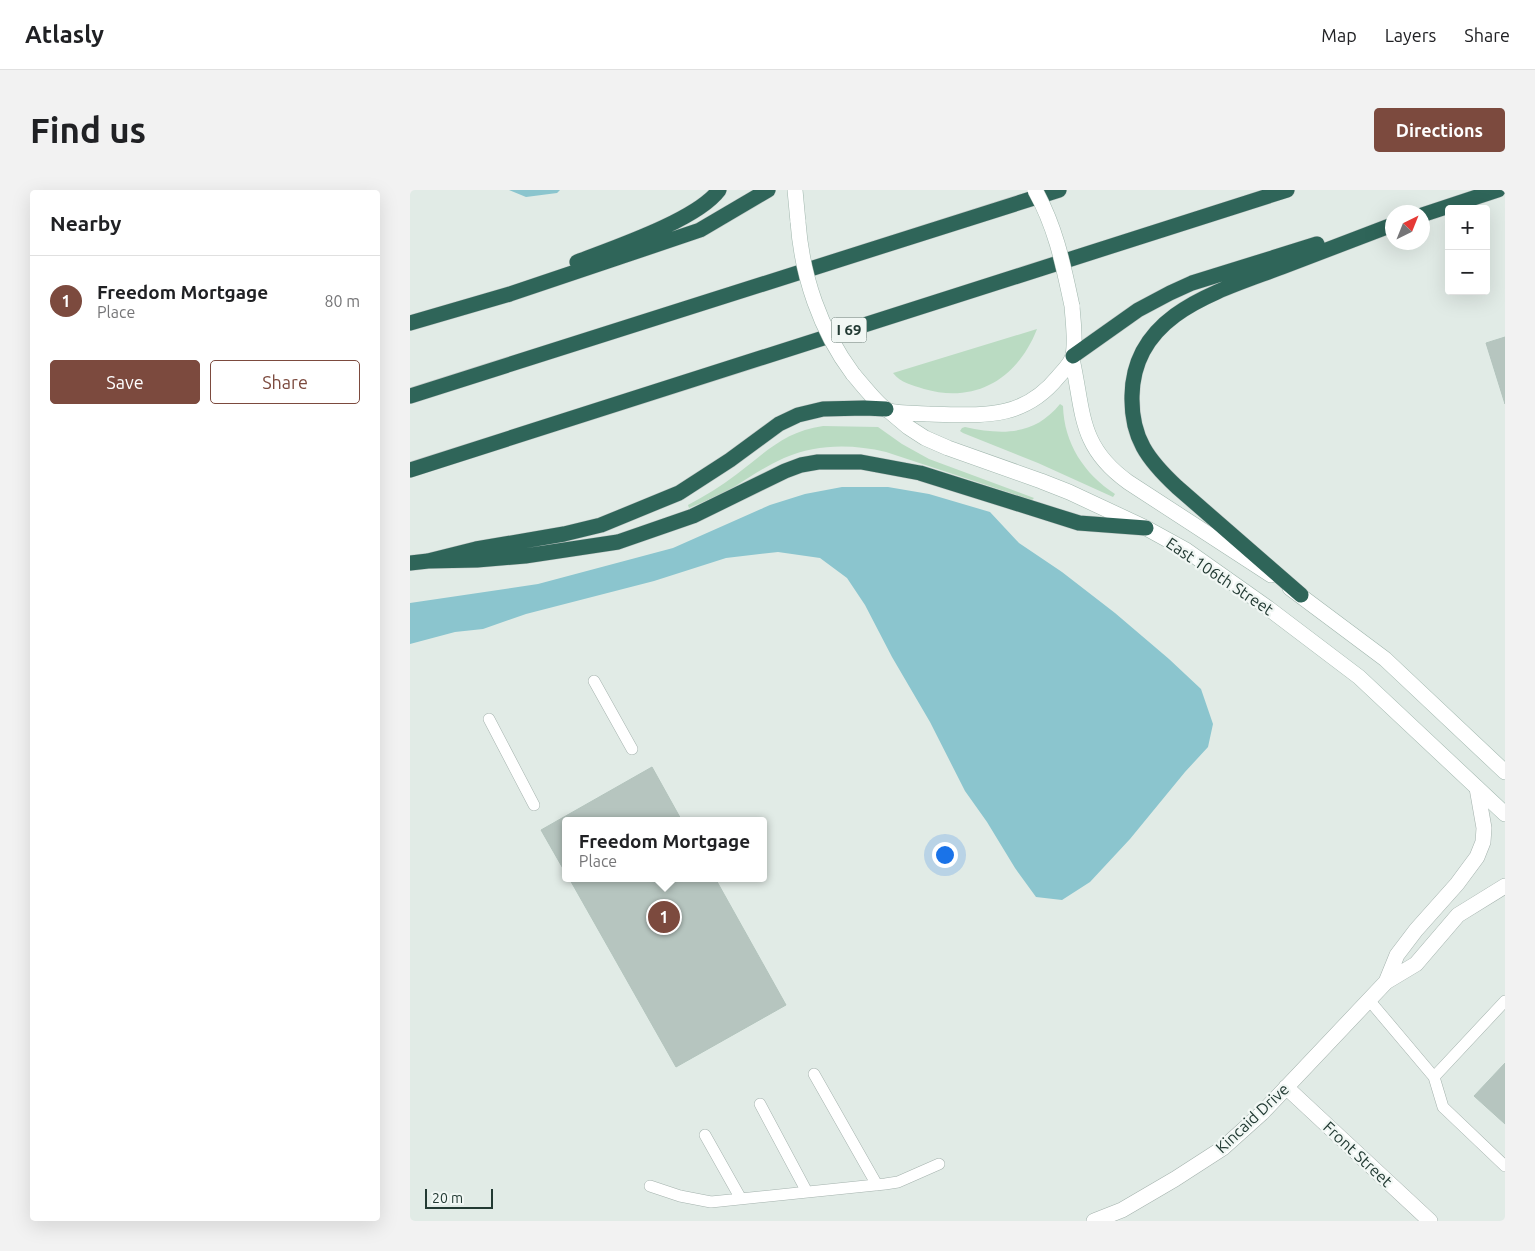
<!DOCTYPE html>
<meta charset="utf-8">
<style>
:root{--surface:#fff;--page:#f2f2f2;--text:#202124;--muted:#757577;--line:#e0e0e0;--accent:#7c4a3e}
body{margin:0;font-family:Ubuntu,sans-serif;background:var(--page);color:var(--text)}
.controls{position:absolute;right:15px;top:15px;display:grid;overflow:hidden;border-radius:5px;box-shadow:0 5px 20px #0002}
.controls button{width:45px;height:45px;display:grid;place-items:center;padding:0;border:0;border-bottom:1px solid var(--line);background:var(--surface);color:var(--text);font:25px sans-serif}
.compass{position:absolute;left:975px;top:15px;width:45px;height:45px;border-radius:50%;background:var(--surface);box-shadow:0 5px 20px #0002;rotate:43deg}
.scale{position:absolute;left:15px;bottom:12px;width:68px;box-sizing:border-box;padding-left:5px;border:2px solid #223a33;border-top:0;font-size:14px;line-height:18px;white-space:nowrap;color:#223a33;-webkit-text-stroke:4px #f1f7f4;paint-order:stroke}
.you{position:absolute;left:534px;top:664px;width:18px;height:18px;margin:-12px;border:4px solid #fff;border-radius:50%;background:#1a73e8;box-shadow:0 0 0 8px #1a73e833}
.badge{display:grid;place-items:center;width:32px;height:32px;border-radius:50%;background:var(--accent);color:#fff;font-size:16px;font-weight:700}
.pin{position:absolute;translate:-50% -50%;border:2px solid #fff;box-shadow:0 1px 5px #0006}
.popup{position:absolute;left:152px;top:627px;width:205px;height:65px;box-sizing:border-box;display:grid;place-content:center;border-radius:5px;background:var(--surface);filter:drop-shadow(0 1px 4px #0005);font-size:16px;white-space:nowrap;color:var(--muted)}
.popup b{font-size:19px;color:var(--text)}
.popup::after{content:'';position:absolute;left:50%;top:100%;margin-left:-10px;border:10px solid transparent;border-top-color:var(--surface)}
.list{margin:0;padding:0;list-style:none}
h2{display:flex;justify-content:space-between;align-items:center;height:65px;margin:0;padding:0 20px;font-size:21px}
h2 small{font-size:16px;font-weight:400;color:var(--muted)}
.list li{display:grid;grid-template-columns:32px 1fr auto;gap:15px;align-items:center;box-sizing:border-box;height:90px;padding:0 20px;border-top:1px solid var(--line)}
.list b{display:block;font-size:19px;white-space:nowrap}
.list p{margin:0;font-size:16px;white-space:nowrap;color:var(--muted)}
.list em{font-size:16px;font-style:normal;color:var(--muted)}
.actions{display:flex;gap:10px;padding:15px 20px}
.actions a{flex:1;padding:11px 0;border:1px solid var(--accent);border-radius:5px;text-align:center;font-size:18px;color:var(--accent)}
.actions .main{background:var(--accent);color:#fff}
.map{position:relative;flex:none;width:1095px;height:1031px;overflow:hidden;border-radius:5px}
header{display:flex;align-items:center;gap:30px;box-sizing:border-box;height:70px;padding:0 25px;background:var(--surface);border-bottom:1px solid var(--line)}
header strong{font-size:24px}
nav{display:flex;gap:28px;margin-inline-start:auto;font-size:18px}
.intro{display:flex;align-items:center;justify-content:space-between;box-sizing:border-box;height:120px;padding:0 30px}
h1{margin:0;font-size:35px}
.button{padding:12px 22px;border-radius:5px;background:var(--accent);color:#fff;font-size:18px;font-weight:700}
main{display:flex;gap:30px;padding:0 30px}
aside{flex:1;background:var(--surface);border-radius:5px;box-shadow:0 5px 20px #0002}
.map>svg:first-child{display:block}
.green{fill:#badbc2}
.water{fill:#8bc5ce}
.building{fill:#b6c5bf;stroke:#b3c4bd}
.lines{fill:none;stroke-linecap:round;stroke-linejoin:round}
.lane-casing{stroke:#a4b2ad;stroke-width:12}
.street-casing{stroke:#a4b2ad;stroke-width:16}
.secondary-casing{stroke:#a0b6ad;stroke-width:16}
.highway-casing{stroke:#c1c8c6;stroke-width:16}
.lane{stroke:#fff;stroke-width:11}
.street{stroke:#fff;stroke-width:15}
.secondary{stroke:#fff;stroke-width:15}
.highway{stroke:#2f6559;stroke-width:15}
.secondary-bridge-casing{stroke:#a0b6ad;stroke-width:16;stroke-linecap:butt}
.secondary-bridge{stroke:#fff;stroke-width:15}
.labels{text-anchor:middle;stroke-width:4.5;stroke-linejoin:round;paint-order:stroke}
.shield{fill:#f1f7f4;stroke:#60736d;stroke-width:1}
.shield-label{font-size:15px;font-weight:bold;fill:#223a33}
.street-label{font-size:16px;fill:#223a33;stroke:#f1f7f4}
</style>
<header>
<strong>Atlasly</strong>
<nav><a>Map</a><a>Layers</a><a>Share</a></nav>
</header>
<div class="intro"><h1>Find us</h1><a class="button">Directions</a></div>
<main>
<aside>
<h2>Nearby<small></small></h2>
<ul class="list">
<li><span class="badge">1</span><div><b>Freedom Mortgage</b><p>Place</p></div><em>80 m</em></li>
</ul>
<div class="actions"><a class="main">Save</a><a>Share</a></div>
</aside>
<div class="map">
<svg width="1095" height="1031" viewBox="0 0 1095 1031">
<rect width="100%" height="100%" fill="#e1ebe6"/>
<!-- green -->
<path class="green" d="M 627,139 C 608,188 566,214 514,199 C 502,195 491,193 483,183 Z
M 650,214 L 653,216 C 654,253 674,284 705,304 L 703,307 L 628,273 L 553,243 L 550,241 L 552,238 L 555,237 C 592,245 624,246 650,214 Z
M 413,236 L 468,237 L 492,254 L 519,269 L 624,308 L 622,310 L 476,262 C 441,254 407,254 374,268 C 356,276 340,287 324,297 C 309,305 294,312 279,318 L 278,315 C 295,306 311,296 327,284 C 355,263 375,241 413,236 Z"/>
<!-- water -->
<path class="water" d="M 99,0 L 150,0 L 147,3 L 116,7 Z
M 432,297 L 478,297 L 519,304 L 580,322 L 609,353 L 652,382 L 705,423 L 759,469 L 791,499 L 803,534 L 798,557 L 775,582 L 720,649 L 680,692 L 652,710 L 626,707 L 605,678 L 577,632 L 555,601 L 520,532 L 482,467 L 455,415 L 437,388 L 410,368 L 368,362 L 316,368 L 244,391 L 116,424 L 73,439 L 45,442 L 0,454 L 0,413 L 128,394 L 263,358 L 360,315 L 395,304 Z"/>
<!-- building -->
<path class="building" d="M 1095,147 L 1095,214 L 1076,153 Z
M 242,577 L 272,631 L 155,631 L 155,682 L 131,640 Z
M 159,688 L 305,688 L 376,815 L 266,877 Z
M 1095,873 L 1095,934 L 1064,906 Z"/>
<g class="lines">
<defs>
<path id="lane" d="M 184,491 L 222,559
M 79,529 L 124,615
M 959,810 L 1024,887 L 1033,917 L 1095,976
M 404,884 L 467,995
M 1024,887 L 1095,811
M 350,914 L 397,1002
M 295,945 L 331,1009
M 240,996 L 270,1006 L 301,1012 L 475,994 L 488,992 L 529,974"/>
<path id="street" d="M 976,792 L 987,765 L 1006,740 L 1047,694 L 1067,667 L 1073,652 L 1074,638 L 1067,598
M 876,897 L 1020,1031
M 684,1031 L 712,1020 L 765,989 L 813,958 L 852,923 L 976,792 L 1006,774 L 1048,725 L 1095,696"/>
<path id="secondary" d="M 385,0 L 388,32
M 662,169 C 674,222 668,256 718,292 L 861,385
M 443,184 C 451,193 468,215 477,220 C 485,224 510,223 519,224 C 571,225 612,231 648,187 C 653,181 662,173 663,165 C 666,151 663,131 662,116
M 479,221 L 498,237 L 515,248 L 538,258 L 631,291 L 659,302 L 736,338 L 776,360 L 858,418 L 949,487 L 1095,624
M 880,398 L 975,469 L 1095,582"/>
<path id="highway" d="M 1012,25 L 1088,0
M 167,72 C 203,58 287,30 309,0
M 0,133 L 100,104 L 290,40 L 358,0
M 663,166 L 728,120 L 760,103 L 782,93 L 907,54
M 0,206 L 649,0
M 0,280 L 877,0
M 18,371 L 67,370 L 115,366 L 208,352 L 283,326 L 375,281 L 391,275 L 408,272 L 451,272 L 510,283 L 669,333 L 736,338
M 0,373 L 18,371 L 66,359 L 154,344 L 191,335 L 269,303 L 320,270 L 369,234 L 388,225 L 413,219 L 455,218 L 476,219
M 891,405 L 767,297 C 738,270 721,248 722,206 C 723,123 809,101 872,77 C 909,63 946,49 982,35"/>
</defs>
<!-- lane casing -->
<use href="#lane" class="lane-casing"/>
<!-- street casing -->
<use href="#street" class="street-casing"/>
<!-- secondary casing -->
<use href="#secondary" class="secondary-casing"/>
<!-- highway casing -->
<use href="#highway" class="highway-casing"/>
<!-- lane -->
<use href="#lane" class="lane"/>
<!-- street -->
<use href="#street" class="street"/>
<!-- secondary -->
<use href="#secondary" class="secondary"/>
<!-- highway -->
<use href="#highway" class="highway"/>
<defs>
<path id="secondary-bridge" d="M 625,0 C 646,38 653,74 662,116
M 388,32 C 392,86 410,140 443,184"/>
</defs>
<!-- secondary-bridge casing -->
<use href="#secondary-bridge" class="secondary-bridge-casing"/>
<!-- secondary-bridge -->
<use href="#secondary-bridge" class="secondary-bridge"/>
</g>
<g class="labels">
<!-- shield labels -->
<rect class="shield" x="421.5" y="127.5" width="35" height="25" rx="4"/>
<g class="shield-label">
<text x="439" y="145">I 69</text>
</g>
<!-- street labels -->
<g class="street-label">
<text transform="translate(810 386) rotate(34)" y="6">East 106th Street</text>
<text transform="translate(842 928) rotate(-43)" y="6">Kincaid Drive</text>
<text transform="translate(948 964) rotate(43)" y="6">Front Street</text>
</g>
</g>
</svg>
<div class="controls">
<button>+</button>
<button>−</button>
</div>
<svg class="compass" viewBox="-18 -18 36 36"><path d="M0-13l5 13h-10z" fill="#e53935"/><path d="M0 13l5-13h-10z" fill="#757577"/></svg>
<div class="scale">20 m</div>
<div class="you"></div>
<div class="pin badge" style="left:254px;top:727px">1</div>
<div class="popup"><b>Freedom Mortgage</b>Place</div>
</div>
</main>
